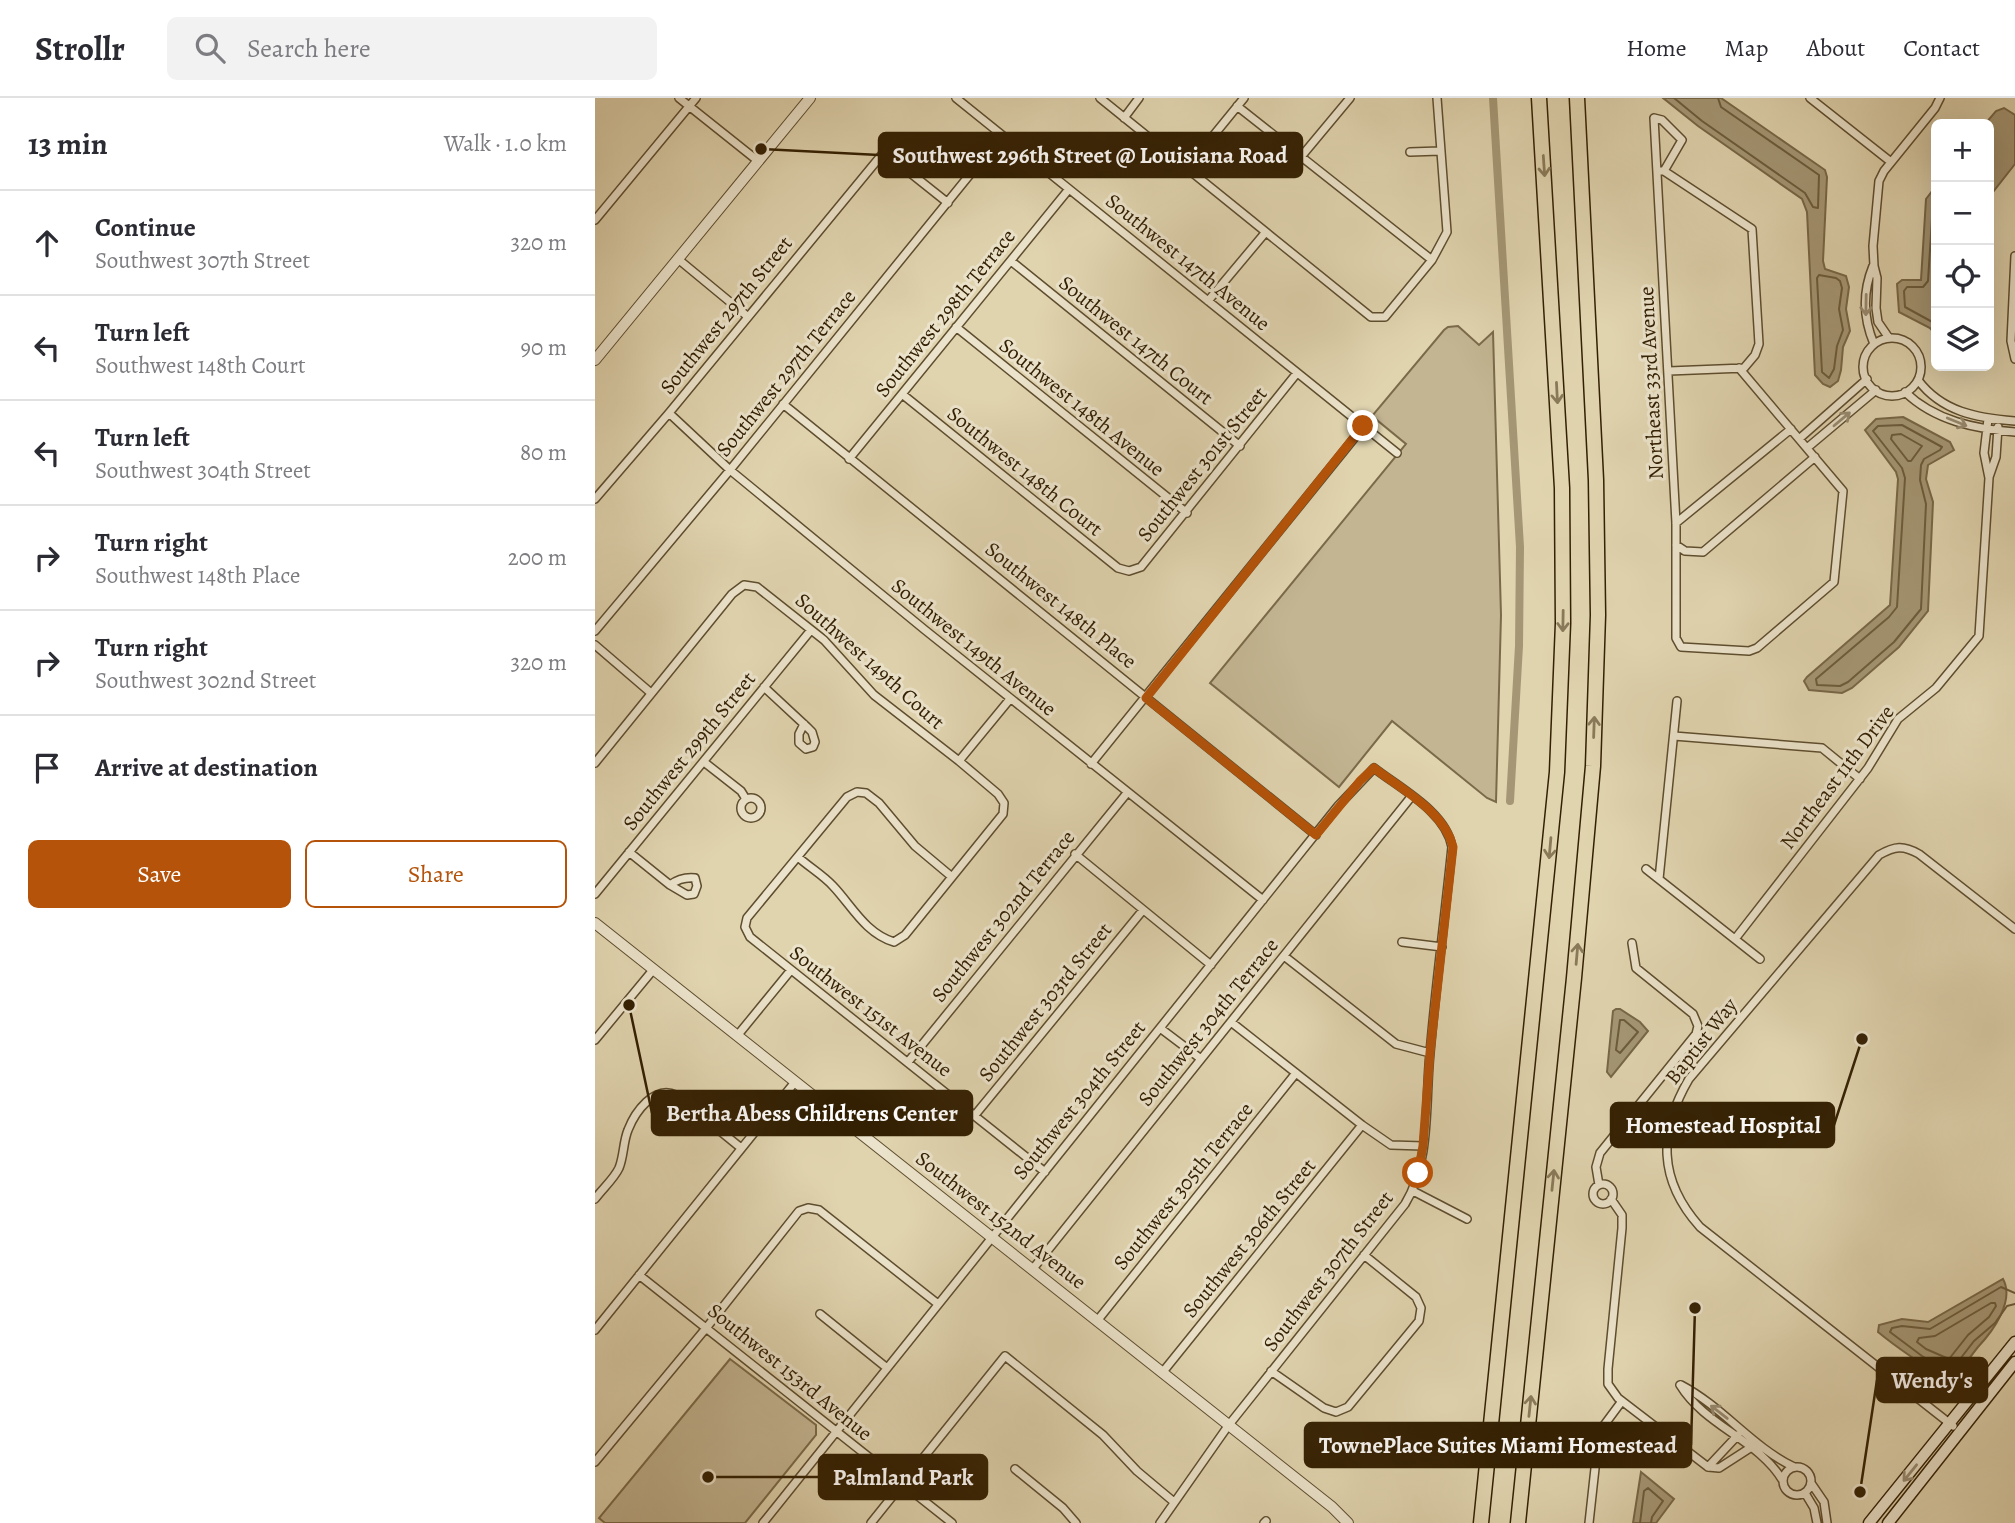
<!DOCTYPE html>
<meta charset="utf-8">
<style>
:root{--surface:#fff;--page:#f2f2f3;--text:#2b2b33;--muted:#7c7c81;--line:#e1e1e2;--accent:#b45309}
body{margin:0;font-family:Alegreya,serif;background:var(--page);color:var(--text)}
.controls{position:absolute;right:21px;top:21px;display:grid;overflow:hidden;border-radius:10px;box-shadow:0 7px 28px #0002}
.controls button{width:63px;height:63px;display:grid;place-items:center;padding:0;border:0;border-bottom:2px solid var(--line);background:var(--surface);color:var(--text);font:35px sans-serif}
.stop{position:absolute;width:21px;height:21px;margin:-16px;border:5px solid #b45309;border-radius:50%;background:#fff}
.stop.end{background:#b45309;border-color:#fff;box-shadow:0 2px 7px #0008}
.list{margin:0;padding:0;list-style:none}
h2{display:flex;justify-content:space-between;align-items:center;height:91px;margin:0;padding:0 28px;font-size:30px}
h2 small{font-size:23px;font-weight:400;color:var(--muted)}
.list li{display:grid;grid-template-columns:46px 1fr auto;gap:21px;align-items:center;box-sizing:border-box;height:105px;padding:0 28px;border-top:2px solid var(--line)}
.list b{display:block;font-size:26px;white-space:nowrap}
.list p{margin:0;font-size:23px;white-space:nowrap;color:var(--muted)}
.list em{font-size:23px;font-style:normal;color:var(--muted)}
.actions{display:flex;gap:14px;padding:21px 28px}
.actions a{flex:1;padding:16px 0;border:2px solid var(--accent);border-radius:10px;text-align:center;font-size:24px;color:var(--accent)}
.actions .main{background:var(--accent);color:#fff}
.icon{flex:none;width:38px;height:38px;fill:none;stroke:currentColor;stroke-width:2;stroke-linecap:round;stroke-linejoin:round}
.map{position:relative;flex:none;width:1420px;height:1425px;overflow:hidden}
header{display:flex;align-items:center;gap:42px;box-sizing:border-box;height:98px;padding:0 35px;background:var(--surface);border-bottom:2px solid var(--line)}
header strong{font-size:33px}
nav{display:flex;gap:38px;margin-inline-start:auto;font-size:24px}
.search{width:490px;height:63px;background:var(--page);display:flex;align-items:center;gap:18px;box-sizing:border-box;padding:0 24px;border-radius:10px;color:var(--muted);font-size:26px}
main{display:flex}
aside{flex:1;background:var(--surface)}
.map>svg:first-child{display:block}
.green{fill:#c3b592;stroke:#7b6a4a;stroke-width:2}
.water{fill:#a59775;stroke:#776747;stroke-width:2}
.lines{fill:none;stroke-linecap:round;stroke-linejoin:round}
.shore{stroke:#6c5c3c;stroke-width:2}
.canal{stroke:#a59775;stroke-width:8}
.minor-casing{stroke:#5e4d2e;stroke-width:10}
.tertiary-casing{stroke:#5e4d2e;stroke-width:12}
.secondary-casing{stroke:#332003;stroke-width:13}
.motorway-casing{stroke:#332003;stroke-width:17}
.minor{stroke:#ebe3cb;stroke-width:7}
.tertiary{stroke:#ebe3cb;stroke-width:10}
.secondary{stroke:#ebe3cb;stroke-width:10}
.motorway{stroke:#e0d4af;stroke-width:14}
.oneway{stroke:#8a7a59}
.oneway2{stroke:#988b71}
.route{stroke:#b45309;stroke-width:9}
.labels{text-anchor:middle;stroke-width:6;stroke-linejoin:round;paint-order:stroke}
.street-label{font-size:21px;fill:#332003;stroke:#ebe3cb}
.leader{fill:none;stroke:#332003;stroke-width:2.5}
.callout-dot{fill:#332003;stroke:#ebe3cb;stroke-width:2.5}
.callout{fill:#332003;stroke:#332003;stroke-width:2.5}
.callout-label{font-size:23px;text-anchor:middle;font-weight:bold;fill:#fff}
</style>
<header>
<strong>Strollr</strong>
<div class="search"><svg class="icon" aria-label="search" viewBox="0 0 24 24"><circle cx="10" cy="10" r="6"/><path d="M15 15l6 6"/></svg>Search here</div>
<nav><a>Home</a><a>Map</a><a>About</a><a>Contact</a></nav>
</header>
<main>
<aside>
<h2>13 min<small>Walk · 1.0 km</small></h2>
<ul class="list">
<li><svg class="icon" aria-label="ahead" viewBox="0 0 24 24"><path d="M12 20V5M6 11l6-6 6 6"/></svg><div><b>Continue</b><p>Southwest 307th Street</p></div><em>320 m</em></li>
<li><svg class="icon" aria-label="left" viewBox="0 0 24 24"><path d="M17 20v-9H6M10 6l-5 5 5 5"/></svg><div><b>Turn left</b><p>Southwest 148th Court</p></div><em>90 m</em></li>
<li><svg class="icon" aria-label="left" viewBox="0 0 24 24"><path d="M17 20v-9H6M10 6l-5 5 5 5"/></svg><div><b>Turn left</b><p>Southwest 304th Street</p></div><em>80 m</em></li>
<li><svg class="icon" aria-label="right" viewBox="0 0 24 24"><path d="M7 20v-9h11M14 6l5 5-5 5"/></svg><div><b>Turn right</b><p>Southwest 148th Place</p></div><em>200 m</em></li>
<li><svg class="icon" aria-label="right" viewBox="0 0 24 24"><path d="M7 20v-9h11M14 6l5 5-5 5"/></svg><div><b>Turn right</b><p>Southwest 302nd Street</p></div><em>320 m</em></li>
<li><svg class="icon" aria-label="arrive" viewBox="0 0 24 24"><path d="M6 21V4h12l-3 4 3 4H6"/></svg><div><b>Arrive at destination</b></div></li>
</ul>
<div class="actions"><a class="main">Save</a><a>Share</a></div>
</aside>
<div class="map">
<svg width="1420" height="1425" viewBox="0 0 1420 1425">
<rect width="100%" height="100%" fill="#e0d4af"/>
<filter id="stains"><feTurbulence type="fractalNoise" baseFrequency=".00286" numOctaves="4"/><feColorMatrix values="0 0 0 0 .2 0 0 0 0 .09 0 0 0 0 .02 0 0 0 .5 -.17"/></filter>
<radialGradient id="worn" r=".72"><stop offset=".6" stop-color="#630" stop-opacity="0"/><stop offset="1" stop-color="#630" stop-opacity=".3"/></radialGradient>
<!-- green -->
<path class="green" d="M 863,228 L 884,247 L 898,234 L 906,517 L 901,704 L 892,700 L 797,623 L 744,689 L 615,585 L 811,346 L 777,318 L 849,232 L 853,229 Z
M 135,1261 L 221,1327 L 221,1337 L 150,1425 L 10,1425 L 4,1420 Z"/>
<!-- water -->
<path class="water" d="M 1068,0 L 1126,0 L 1230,72 L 1232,79 L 1228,163 L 1230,171 L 1251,178 L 1254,189 L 1251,211 L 1255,233 L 1248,249 L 1246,272 L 1243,283 L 1235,289 L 1228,286 L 1220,277 L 1212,114 L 1207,101 L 1103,28 Z
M 1409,10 L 1420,17 L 1420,66 L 1394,99 L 1394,26 L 1390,26 L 1401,13 Z
M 1341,88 L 1341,237 L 1335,230 L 1304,214 L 1302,186 L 1307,182 L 1326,182 L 1331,101 Z
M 1308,319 L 1355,344 L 1359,352 L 1333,367 L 1331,381 L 1338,404 L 1333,513 L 1304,549 L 1257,590 L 1247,595 L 1214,592 L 1209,583 L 1212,579 L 1295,507 L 1303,381 L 1301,374 L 1270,332 L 1281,321 Z
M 1021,911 L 1025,911 L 1045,924 L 1053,933 L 1016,979 L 1012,974 L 1018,913 Z
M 1408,1181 C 1420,1203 1398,1233 1383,1249 C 1374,1260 1366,1273 1356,1284 C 1331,1269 1306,1253 1283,1234 L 1284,1227 L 1307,1221 L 1333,1224 Z
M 1046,1374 L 1079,1401 L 1061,1425 L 1038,1425 Z"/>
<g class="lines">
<!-- shore -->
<path class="shore" d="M 1079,0 L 1107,23 L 1210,95 L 1218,109 L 1223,110 L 1224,77 L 1126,9 L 1123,0
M 1341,99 L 1338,105 L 1333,183 L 1328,189 L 1312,189 L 1309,193 L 1310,209 L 1341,226
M 1224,177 L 1241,180 L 1245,183 L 1247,190 L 1244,211 L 1248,232 L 1242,248 L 1239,271 L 1234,280 L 1227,274 L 1222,180 Z
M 1307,327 L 1347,349 L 1345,352 L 1329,361 L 1326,367 L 1325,382 L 1331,406 L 1326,511 L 1299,544 L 1253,584 L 1245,588 L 1222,587 L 1221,581 L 1294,519 L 1302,509 L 1310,380 L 1307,370 L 1278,333 L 1283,328 Z
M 1306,336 L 1327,348 L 1316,363 L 1313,363 L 1296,341 L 1297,337 Z
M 1025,922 L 1029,922 L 1043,934 L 1025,955 L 1021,952 Z
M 1420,1195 L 1406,1189 L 1335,1231 L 1307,1228 L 1297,1230 L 1295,1234 L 1327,1258 L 1355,1274 L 1379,1243 L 1400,1225 L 1412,1208 L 1420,1206
M 1396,1205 L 1400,1205 L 1401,1208 L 1394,1219 L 1373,1237 L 1354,1261 L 1331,1251 L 1322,1244 L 1324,1240 L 1340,1238 Z
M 1045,1425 L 1049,1393 L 1053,1390 L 1068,1403 L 1057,1419 L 1056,1425"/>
<!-- canal -->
<path class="canal" d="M 898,0 L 925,449 L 924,548 L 915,703"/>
<defs>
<path id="minor" d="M 84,0 L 163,63
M 361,0 L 802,355
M 505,0 L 776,219 L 790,219 L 837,162 L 852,134 L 842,0
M 1215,0 L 1296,64
M 642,8 L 837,162
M 529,20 L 544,0
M 815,54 L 845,53
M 705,60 L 755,0
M 592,70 L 649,0
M 1066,73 L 1069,73 L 1157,131 L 1164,246 L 1160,257 L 1149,270 L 1074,273
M 1069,73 L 1087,42 L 1067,22 L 1059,20 L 1081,425 L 1081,540 L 1086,549 L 1154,553 L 1162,550 L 1239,484 L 1248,393 L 1144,270
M 0,122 L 101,0
M 1420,158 L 1416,243 L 1420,261
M 83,161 L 152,218
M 416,163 L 645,348
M 1278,168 C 1267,195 1268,220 1279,246
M 613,203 L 670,135
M 361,229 L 592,415
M 1294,240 L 1283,224 L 1281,210 L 1282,180 L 1279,168 L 1278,148 L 1284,83 L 1289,73 L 1340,10 L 1345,0
M1268 269a29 29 0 1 1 58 0a29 29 0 1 1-58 0Z
M 1323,282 C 1347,314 1382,320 1420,323
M 1310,294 C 1340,323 1381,331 1420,334
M 307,296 L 523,470 L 534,473 L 546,469 L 702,275
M 188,306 L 721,737
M 74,315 L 135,372 L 330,532 L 668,802
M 1204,341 L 1272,281
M 1212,350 L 1281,292
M 254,361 L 474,91
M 1394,379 L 1401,359 L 1403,329
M 0,401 L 74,315 L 289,54 L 353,105
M 1081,425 L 1196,331
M 1081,447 L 1090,453 L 1108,454 L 1220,359
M 0,533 L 135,372 L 407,37
M 0,547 L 56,595
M 169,589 L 212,629 L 217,634 L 220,644 L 218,649 L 211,651 L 204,645 L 204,636 L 209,626
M 1079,638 L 1227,650 L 1265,681
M 364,663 L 415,601
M 109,664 L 146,693 L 151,701
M 0,665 L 137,496 L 149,487 L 162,489 L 229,542 L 279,597 L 364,663 L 403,696 L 409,705 L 408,716 L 310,837 L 299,844 C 270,835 257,808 238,788 C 228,777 214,769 203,759
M 496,666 L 769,328
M146 710a10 10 0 1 1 20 0a10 10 0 1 1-20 0Z
M 34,754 L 75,787 L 92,797 L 99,796 L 102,788 L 100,780 C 90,779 83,781 75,787
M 480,756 L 616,867
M 1051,771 L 1165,861
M 357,779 L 320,748 L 284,705 L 271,695 L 262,694 L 252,699 L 152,820 L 150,829 L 155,839 L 450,1074
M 1064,781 L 1082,603
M 0,796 L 216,532
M 1140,841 L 1273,670 L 1303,621 L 1341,590 L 1384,538 L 1394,380 L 1389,355 L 1393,321
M 807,844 L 847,849
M 689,858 L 801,946 L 835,955
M 636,924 L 767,1027 L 796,1047 L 828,1048
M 565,930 L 606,961
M 142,938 L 196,872
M 0,942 L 58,872
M 313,964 L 532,695
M 380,1017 L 548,812
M998 1096a10 10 0 1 1 20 0a10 10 0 1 1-20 0Z
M 1004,1087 L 1001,1069 L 1005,1055 L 1101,936 L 1103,928 L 1098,916 L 1041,870 L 1037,845
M 818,1093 L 872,1121
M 0,1101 C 7,1091 19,1081 24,1070 C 29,1058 28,1044 33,1032 C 40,1014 59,987 81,997 L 146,1050
M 1016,1101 L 1027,1117 L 1027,1130 L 1013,1271 L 1013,1286 L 1023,1300 L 1113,1369
M 437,1172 L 816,699
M 44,1177 L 357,1425
M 225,1216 L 292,1270
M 502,1223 L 701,975
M 0,1232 L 200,984
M 676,1273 L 729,1310 L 741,1314 L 753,1309 L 824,1223 L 826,1210 L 821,1199 L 769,1157
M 567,1275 L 767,1027
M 1085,1287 C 1110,1328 1164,1342 1188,1383
M 1086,1287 C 1128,1309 1157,1349 1199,1369
M 1358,1328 L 1105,1129 C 1063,1082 1063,1034 1094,981 L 1284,757 C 1300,748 1308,747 1324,756 L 1420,831
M 0,1364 L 112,1229 L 204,1113 L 213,1110 L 224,1112 L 343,1206
M1188 1383a14 14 0 1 1 28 0a14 14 0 1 1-28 0Z
M 1113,1369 L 1143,1337
M 1113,1369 L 1124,1370 L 1155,1350
M 420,1371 L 468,1410 L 481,1425
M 1216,1385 L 1229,1404 L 1232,1425
M 1210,1395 L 1219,1410 L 1222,1425
M 168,1425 L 743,708 L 779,670 C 806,691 851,714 857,749 C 850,818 841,886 835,955 C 830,1004 836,1064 810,1106 L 633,1328 L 565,1425
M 276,1425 L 410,1258 L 508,1337 L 542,1373 L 579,1404
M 669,1425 L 671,1423
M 994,1425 L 1004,1334 L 1027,1303"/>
<path id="tertiary" d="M 0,262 L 215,0
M 0,825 L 737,1409 L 753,1425"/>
<path id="secondary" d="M 1274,1425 L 1420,1244
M 1293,1425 L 1420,1264"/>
<path id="motorway" d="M 886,1425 L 962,674 L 968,525 L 967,390 L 944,0
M 923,1425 L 979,880 L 998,668 L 1003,517 L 1001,382 L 982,0"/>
</defs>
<!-- minor casing -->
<use href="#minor" class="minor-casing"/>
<!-- tertiary casing -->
<use href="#tertiary" class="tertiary-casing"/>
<!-- secondary casing -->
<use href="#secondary" class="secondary-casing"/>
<!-- motorway casing -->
<use href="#motorway" class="motorway-casing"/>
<!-- minor -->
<use href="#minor" class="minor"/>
<!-- tertiary -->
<use href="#tertiary" class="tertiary"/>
<!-- secondary -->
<use href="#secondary" class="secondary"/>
<!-- motorway -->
<use href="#motorway" class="motorway"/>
</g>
<!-- one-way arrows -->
<defs><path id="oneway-shaft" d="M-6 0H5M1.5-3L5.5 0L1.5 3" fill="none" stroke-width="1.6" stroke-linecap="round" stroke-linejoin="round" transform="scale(1.75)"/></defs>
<g class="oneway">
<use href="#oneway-shaft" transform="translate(949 68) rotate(86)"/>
<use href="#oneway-shaft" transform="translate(962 295) rotate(87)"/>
<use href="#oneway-shaft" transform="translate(968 523) rotate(91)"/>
<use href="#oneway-shaft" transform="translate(999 629) rotate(-88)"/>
<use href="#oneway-shaft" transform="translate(955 750) rotate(95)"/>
<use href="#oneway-shaft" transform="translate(982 856) rotate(-85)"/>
<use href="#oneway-shaft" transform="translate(958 1082) rotate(-84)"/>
<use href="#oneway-shaft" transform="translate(935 1308) rotate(-84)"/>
</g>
<g class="oneway2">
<use href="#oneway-shaft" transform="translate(1271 207) rotate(91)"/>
<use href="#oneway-shaft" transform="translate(1247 321) rotate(-40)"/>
<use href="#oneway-shaft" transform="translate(1362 324) rotate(22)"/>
<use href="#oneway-shaft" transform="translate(1124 1314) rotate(-142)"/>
<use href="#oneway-shaft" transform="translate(1315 1375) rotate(129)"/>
</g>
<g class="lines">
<!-- route -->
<path class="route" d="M 768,328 L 551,600 L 721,737 L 765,683 L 779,670 C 806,691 850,714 858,749 L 835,955 L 828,1048 L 823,1075"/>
</g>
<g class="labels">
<!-- street labels -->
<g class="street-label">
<text transform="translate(593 164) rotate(39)" y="7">Southwest 147th Avenue</text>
<text transform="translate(350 215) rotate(-51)" y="7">Southwest 298th Terrace</text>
<text transform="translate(131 217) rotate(-51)" y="7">Southwest 297th Street</text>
<text transform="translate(541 242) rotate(39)" y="7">Southwest 147th Court</text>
<text transform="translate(191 275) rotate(-51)" y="7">Southwest 297th Terrace</text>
<text transform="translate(1056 285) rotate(-93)" y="7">Northeast 33rd Avenue</text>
<text transform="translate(487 309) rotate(39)" y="7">Southwest 148th Avenue</text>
<text transform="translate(607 366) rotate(-51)" y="7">Southwest 301st Street</text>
<text transform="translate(430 373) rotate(39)" y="7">Southwest 148th Court</text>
<text transform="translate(466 507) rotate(39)" y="7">Southwest 148th Place</text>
<text transform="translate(379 549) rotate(39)" y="7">Southwest 149th Avenue</text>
<text transform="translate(275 563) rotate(42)" y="7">Southwest 149th Court</text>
<text transform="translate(94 653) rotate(-51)" y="7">Southwest 299th Street</text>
<text transform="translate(1242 679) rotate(-53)" y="7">Northeast 11th Drive</text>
<text transform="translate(408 818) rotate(-51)" y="7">Southwest 302nd Terrace</text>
<text transform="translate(450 904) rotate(-51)" y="7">Southwest 303rd Street</text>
<text transform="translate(276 913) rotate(38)" y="7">Southwest 151st Avenue</text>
<text transform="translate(613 924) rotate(-51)" y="7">Southwest 304th Terrace</text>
<text transform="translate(1106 943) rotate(-52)" y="7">Baptist Way</text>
<text transform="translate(484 1002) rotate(-51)" y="7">Southwest 304th Street</text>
<text transform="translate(588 1088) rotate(-51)" y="7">Southwest 305th Terrace</text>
<text transform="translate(406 1122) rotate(38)" y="7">Southwest 152nd Avenue</text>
<text transform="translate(654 1140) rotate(-51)" y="7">Southwest 306th Street</text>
<text transform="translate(733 1173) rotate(-52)" y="7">Southwest 307th Street</text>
<text transform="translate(195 1274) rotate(39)" y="7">Southwest 153rd Avenue</text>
</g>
</g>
<!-- callouts -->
<path class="leader" d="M166 51L284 57M34 907L57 1015M1267 941L1239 1027M1265 1394L1282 1282M1100 1210L1096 1347M113 1379L224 1379"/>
<g class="callout-dot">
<circle cx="166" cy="51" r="7"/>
<circle cx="34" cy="907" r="7"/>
<circle cx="1267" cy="941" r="7"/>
<circle cx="1265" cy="1394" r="7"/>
<circle cx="1100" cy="1210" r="7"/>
<circle cx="113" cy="1379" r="7"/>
</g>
<g class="callout">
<rect x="284" y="35" width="423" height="44" rx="7"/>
<rect x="57" y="993" width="320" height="44" rx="7"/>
<rect x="1016" y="1005" width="223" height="44" rx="7"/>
<rect x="1282" y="1260" width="110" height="44" rx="7"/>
<rect x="710" y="1325" width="386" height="44" rx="7"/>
<rect x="224" y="1357" width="168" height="44" rx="7"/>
</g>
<g class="callout-label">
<text x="495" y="65">Southwest 296th Street @ Louisiana Road</text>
<text x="217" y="1023">Bertha Abess Childrens Center</text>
<text x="1128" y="1035">Homestead Hospital</text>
<text x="1337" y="1290">Wendy's</text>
<text x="903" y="1355">TownePlace Suites Miami Homestead</text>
<text x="308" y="1387">Palmland Park</text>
</g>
<rect width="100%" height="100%" filter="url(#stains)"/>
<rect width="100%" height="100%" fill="url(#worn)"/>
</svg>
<div class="controls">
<button>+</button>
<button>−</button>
<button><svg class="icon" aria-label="locate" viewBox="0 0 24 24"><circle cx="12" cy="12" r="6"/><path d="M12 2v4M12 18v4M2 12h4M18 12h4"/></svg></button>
<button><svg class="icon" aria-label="layers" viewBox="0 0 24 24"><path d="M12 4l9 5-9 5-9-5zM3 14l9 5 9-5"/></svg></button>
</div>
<div class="stop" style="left:823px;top:1075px"></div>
<div class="stop end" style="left:768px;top:328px"></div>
</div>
</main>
